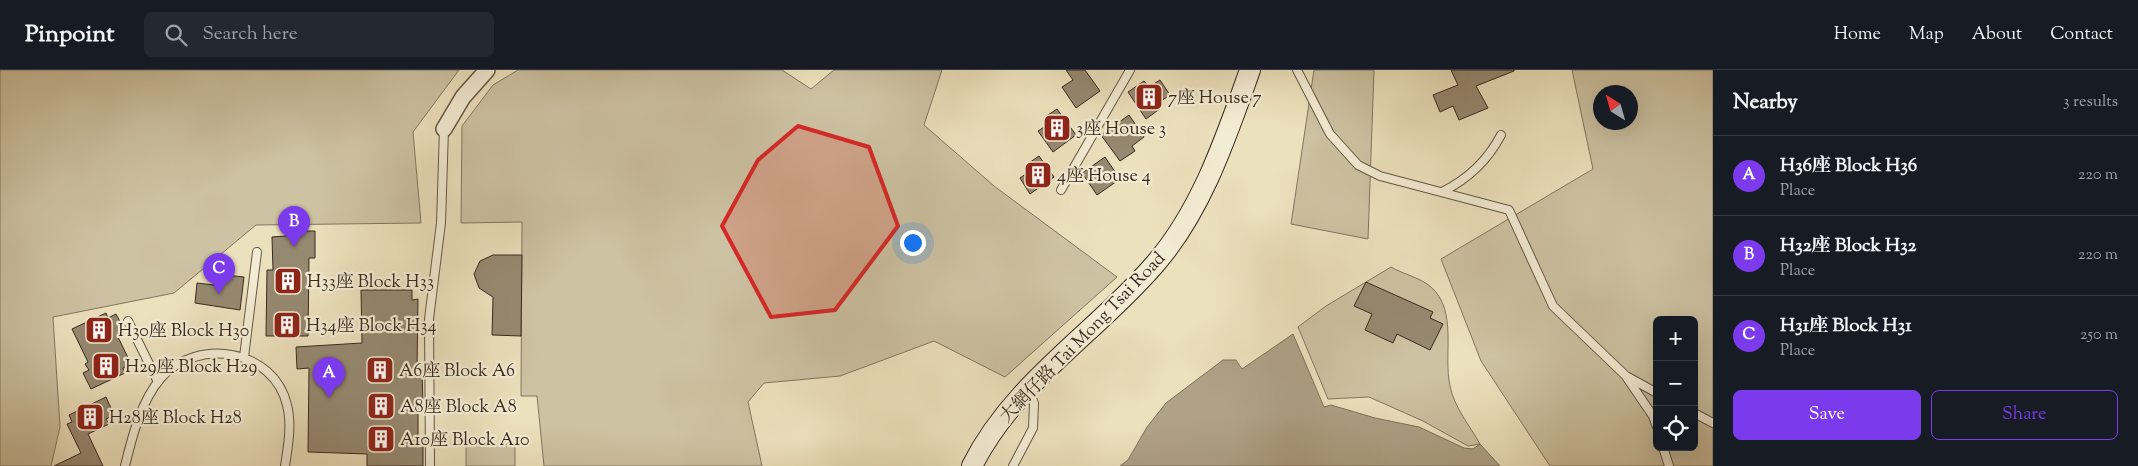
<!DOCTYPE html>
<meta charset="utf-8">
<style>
:root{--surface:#171b24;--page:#242831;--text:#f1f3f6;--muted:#9ea1a6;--line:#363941;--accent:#7c3aed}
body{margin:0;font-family:"Sorts Mill Goudy","Noto Serif TC",serif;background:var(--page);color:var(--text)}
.controls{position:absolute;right:15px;bottom:15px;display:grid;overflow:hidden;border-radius:8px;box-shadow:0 5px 20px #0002}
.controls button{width:45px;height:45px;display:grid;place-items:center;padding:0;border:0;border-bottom:1px solid var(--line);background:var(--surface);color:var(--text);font:25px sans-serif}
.compass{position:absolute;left:1593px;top:15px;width:45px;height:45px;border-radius:50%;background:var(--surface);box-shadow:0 5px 20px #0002;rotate:323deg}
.you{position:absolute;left:912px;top:172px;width:18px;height:18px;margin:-12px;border:4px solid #fff;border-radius:50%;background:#1a73e8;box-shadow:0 0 0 8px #1a73e833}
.badge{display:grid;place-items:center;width:32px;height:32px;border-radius:50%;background:var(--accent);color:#fff;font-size:16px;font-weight:700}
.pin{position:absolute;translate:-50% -41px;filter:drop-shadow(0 1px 2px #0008)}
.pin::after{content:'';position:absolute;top:26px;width:18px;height:15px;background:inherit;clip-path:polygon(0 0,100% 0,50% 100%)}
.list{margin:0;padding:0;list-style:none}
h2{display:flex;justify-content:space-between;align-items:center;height:65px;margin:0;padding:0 20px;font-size:21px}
h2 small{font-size:16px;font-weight:400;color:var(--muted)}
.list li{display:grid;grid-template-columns:32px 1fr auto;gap:15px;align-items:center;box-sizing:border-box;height:80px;padding:0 20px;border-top:1px solid var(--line)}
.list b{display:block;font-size:19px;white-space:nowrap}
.list p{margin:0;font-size:16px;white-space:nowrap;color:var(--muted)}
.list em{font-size:16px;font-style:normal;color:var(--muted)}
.actions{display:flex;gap:10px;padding:15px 20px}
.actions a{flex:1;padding:11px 0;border:1px solid var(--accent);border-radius:8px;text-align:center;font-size:18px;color:var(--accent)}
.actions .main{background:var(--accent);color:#fff}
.icon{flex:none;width:28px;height:28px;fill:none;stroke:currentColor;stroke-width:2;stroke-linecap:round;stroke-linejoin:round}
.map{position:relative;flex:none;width:1713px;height:396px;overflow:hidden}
header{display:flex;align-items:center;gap:30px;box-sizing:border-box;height:70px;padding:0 25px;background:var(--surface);border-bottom:1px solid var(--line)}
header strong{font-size:24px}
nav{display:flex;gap:28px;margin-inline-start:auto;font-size:18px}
.search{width:350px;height:45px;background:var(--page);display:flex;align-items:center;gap:12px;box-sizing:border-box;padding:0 18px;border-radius:8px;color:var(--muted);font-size:19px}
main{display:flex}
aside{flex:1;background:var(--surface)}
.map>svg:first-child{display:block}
.green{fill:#cdc2a2;stroke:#827660;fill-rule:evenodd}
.water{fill:#afa287;stroke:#7f725d}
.building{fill:#968971;stroke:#38291f}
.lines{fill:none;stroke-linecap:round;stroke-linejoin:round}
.lane-casing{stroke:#655746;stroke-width:10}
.street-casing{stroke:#655746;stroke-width:18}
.secondary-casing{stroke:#38291f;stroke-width:22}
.lane{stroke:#f3ecd4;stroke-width:8}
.street{stroke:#f3ecd4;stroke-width:15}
.secondary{stroke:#f3ecd4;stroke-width:20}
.marked{fill:#d62828;fill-opacity:0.2;stroke:#d62828;stroke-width:4;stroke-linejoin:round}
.labels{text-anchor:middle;stroke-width:4.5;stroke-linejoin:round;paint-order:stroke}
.poi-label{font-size:18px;fill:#38291f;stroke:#f3ecd4;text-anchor:start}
.street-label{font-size:18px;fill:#38291f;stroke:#f3ecd4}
</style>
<header>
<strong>Pinpoint</strong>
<div class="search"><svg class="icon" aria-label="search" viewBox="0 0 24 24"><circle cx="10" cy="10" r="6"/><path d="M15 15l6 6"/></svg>Search here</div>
<nav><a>Home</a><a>Map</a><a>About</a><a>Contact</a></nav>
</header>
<main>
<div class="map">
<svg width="1713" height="396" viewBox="0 0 1713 396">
<rect width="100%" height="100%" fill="#ece1bd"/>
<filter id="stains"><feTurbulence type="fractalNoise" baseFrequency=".004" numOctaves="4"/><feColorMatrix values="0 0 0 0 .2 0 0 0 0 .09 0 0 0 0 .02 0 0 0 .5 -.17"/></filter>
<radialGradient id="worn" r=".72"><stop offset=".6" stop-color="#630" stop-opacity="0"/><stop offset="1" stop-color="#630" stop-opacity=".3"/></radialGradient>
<!-- green -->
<path class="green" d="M 0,0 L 459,0 L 413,62 L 421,153 L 256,155 L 174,223 L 53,247 L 60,357 L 51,396 L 0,396 Z
M 518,0 L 782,0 L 811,19 L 834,0 L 942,0 L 924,55 L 994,116 L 1117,207 L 1005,307 L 934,271 L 840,306 L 764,313 L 748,332 L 762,396 L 544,396 L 537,326 L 521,326 L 522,152 L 461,153 L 462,56 L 493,15 Z
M 1314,0 L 1374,0 L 1368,169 L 1291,154 Z
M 1572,0 L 1713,0 L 1713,396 L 1550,396 L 1481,291 L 1441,189 L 1593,99 ZM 1600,22 L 1630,22 L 1630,52 L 1600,52 ZM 1657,250 L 1694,250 L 1694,377 L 1657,377 Z
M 1391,197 C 1403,204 1421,208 1431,217 C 1458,241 1443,285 1450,316 C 1454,337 1470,356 1480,374 L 1468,376 L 1423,351 L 1369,327 L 1328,329 L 1298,257 L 1326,236 Z
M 515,374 L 515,396 L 466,396 L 466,375 Z"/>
<!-- water -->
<path class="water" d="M 1293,264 L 1324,337 L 1331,335 L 1375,348 L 1419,357 L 1464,378 L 1473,379 L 1480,374 L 1500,396 L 1120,396 L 1128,390 L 1147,357 L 1166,333 L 1223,290 L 1236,290 L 1242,299 Z"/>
<!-- building -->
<path class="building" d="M 1066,0 L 1085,0 L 1100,21 L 1076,38 L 1062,17 L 1073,10 Z
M 1451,0 L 1514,0 L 1514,1 L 1476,16 L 1488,38 L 1459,50 L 1453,36 L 1440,42 L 1433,25 L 1458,15 Z
M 1160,10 L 1170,25 L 1158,33 L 1161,38 L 1146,49 L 1128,22 L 1144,11 L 1149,17 Z
M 1057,39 L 1076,65 L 1053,82 L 1038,61 L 1049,54 L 1045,47 Z
M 1129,45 L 1144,67 L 1132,76 L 1135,81 L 1120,91 L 1101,65 Z
M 1039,86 L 1054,107 L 1030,124 L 1020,108 L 1030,101 L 1026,95 Z
M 1105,87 L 1120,109 L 1097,125 L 1082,103 Z
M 286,161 L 315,161 L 315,188 L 309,188 L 308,266 L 266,266 L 267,200 L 273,200 L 272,167 L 286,166 Z
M 493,185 L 522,185 L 521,266 L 492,265 L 493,227 L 479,218 L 474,204 L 480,191 Z
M 216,204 L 244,207 L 240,240 L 195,233 L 197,213 L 214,215 Z
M 1366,212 L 1433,242 L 1430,248 L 1443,254 L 1430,280 L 1397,264 L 1393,273 L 1365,260 L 1372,244 L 1354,236 Z
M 361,220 L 412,220 L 412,230 L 418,229 L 417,298 L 422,298 L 423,337 L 418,337 L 418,368 L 423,368 L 423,396 L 367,396 L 367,384 L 308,382 L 309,298 L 297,299 L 296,277 L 362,273 Z
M 106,243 L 108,248 L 116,244 L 125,261 L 117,265 L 131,294 L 123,298 L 125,303 L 91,319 L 83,303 L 89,300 L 85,294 L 88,292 L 72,259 Z
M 106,327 L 114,345 L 106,349 L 109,354 L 88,364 L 103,396 L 54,396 L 81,383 L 67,354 L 72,352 L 69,345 Z"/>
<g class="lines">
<defs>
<path id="lane" d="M 1297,0 L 1330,64 L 1358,95 L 1380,106 L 1509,140 L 1553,236 L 1626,306 L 1657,323
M 1061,120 L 1130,0
M 1442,122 C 1468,109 1488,90 1501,65
M 128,251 L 158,312
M 244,287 L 257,182
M 1627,308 L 1653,346 L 1657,357
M 1694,343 L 1713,353
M 1663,377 L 1669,396
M 125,396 C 132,367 141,331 161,308 C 197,267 274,279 287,335 C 292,354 288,377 285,396
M 430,396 L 429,249 L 441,153 L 444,59
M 1013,396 L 1033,358 L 1034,333 L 1028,320"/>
<path id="street" d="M 444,59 L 463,27 L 487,0"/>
<path id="secondary" d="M 972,396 C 1014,312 1095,264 1155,194 C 1202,140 1226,67 1250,0"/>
</defs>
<!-- lane casing -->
<use href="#lane" class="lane-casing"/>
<!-- street casing -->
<use href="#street" class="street-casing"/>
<!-- secondary casing -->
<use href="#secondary" class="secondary-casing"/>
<!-- lane -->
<use href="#lane" class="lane"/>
<!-- street -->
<use href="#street" class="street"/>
<!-- secondary -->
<use href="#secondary" class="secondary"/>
</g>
<!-- marked area -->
<path class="marked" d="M 798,56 L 869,77 L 898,156 L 835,240 L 771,247 L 722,156 L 758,90 Z"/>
<!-- icons -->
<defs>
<symbol id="building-square" viewBox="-11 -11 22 22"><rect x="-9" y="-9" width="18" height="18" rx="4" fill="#8f2418" stroke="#f3ecd4"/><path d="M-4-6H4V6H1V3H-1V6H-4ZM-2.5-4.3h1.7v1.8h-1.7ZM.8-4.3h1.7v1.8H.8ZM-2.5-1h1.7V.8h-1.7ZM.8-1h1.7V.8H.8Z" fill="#fff"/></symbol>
</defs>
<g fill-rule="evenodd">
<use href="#building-square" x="1133" y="11" width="32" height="32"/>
<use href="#building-square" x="1041" y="42" width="32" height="32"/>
<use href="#building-square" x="1022" y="89" width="32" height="32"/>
<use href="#building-square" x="272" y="195" width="32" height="32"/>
<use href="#building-square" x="271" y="239" width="32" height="32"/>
<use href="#building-square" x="83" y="244" width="32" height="32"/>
<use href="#building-square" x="90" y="280" width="32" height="32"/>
<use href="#building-square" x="364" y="284" width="32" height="32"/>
<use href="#building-square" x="365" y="320" width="32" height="32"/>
<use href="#building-square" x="74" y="331" width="32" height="32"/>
<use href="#building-square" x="365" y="353" width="32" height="32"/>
</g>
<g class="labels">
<!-- poi labels -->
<g class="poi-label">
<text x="1168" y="33">7座 House 7</text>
<text x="1076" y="64">3座 House 3</text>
<text x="1057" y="111">4座 House 4</text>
<text x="307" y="217">H33座 Block H33</text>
<text x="306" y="261">H34座 Block H34</text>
<text x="118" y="266">H30座 Block H30</text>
<text x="125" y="302">H29座 Block H29</text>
<text x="399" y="306">A6座 Block A6</text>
<text x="400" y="342">A8座 Block A8</text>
<text x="109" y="353">H28座 Block H28</text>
<text x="400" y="375">A10座 Block A10</text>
</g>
<!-- street labels -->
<g class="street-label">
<text transform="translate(1082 267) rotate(-46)" y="6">大網仔路 Tai Mong Tsai Road</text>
</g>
</g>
<rect width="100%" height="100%" filter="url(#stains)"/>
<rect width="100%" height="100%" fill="url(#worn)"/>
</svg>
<div class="controls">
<button>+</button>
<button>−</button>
<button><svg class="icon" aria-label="locate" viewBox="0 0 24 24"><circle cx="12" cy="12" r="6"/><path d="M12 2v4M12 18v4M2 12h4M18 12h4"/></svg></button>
</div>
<svg class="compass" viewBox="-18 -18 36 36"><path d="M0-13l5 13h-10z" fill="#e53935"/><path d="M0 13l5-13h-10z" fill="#9ea1a6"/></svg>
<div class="you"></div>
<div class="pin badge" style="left:329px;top:328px">A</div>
<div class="pin badge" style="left:294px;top:177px">B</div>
<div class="pin badge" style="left:219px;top:224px">C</div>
</div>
<aside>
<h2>Nearby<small>3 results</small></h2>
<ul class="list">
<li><span class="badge">A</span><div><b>H36座 Block H36</b><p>Place</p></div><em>220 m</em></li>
<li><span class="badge">B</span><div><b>H32座 Block H32</b><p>Place</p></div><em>220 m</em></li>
<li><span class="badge">C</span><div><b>H31座 Block H31</b><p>Place</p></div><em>250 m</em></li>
</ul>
<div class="actions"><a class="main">Save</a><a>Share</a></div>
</aside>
</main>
